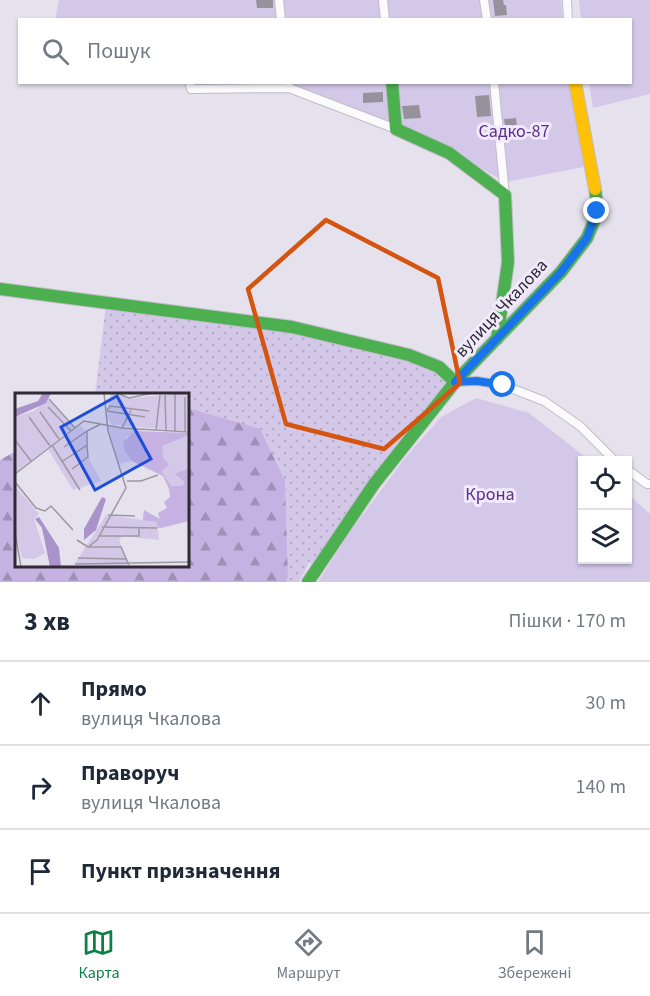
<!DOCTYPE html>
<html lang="uk">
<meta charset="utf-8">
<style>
:root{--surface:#fff;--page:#f2f2f3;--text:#1f2937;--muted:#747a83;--line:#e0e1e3;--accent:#0b8043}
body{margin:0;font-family:"Source Sans 3",sans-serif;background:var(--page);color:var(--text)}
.controls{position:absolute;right:18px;bottom:18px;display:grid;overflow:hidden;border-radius:0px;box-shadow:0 2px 4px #0004}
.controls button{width:54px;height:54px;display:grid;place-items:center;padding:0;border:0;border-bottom:2px solid var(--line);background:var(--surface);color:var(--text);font:30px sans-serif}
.stop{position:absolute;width:18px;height:18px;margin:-14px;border:4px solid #1a73e8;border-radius:50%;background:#fff}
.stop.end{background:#1a73e8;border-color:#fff;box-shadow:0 2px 6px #0008}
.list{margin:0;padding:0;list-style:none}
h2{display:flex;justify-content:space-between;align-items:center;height:78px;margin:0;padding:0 24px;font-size:26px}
h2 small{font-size:20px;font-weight:400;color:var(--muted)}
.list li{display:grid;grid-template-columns:39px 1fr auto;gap:18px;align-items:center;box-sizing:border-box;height:84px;padding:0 24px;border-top:2px solid var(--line)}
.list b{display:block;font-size:22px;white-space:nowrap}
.list p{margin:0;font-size:20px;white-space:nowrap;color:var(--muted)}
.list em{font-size:20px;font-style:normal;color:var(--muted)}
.icon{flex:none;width:33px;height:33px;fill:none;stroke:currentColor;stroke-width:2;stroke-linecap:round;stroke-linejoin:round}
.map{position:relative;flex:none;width:650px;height:582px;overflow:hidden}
.search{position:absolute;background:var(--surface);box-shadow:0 2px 4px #0004;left:18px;right:18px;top:18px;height:66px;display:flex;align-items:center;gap:15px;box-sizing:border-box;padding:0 21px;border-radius:0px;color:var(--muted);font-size:22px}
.sheet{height:330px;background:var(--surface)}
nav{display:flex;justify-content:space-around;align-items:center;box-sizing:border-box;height:84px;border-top:2px solid var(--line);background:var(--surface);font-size:16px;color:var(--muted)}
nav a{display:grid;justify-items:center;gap:3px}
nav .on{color:var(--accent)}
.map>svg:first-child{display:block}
.grass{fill:url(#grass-dots)}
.forest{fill:url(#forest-firs)}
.green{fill:#d4c8e9}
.building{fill:#95929c}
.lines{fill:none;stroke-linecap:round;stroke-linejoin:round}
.street-casing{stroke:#c1bdc7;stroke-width:10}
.fast-casing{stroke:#c1bdc7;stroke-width:14}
.slow-casing{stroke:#c1bdc7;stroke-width:14}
.street{stroke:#fbfafc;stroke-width:8}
.fast{stroke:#4caf50;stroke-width:12}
.slow{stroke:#ffc107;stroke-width:12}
.route{stroke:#1a73e8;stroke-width:8}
.marked{fill:none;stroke:#d55410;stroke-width:4.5;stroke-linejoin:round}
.labels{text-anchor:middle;stroke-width:6;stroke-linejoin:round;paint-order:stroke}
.park-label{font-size:18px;fill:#5c2e8b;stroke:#f1e9fd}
.street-label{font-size:18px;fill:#2e2b34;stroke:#f1e9fd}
.inset-road{fill:none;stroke:#9c98a3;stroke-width:1.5}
.view{fill:#1d4ed8;fill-opacity:0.15;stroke:#1d4ed8;stroke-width:3}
.inset-edge{fill:none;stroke:#2e2b34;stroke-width:3}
</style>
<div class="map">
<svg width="650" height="582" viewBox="0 0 650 582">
<defs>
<pattern id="grass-dots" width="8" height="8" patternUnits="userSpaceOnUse" patternTransform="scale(1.5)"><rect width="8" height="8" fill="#d4c8e9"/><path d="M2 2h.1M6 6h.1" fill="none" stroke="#b6acc8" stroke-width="1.8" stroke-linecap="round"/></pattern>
<pattern id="forest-firs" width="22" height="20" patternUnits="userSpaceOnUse" patternTransform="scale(1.5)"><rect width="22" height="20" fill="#c5b1e2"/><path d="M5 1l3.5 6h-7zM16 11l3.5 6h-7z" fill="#a090b8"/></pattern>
</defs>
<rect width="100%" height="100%" fill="#e5e1ed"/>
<!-- grass -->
<path class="grass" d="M 107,297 L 315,325 L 437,358 L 449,383 L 313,570 L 310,561 L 299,582 L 286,582 L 288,577 L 285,481 L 188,409 L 188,394 L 95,394 Z"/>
<!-- forest -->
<path class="forest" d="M 188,408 L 260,429 L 285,481 L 288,577 L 286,582 L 0,582 L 0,460 L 16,451 L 16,566 L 188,566 Z"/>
<!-- green -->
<path class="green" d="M 59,0 L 561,0 L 563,19 L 55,20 Z
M 579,0 L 650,0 L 650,94 L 593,108 L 589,83 L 630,82 L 630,20 L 581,19 Z
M 143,83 L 572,83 L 584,167 L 506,182 L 411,131 L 293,85 Z
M 476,398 L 529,413 L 589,460 L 582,460 L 582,560 L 628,560 L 628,494 L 650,514 L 650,582 L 318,582 L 350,532 L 405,458 L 441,417 Z"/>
<!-- building -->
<path class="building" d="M 256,0 L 273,0 L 273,8 L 257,8 Z
M 493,0 L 503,0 L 504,5 L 506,5 L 507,15 L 495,16 Z
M 383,92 L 383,102 L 363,103 L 363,93 Z
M 489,95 L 491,116 L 477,117 L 475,96 Z
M 419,105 L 421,118 L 404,119 L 402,106 Z
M 516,118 L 518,137 L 509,138 L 509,134 L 506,135 L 504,119 Z"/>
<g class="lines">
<defs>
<path id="street" d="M 279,0 L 281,20
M 383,0 L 385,20
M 484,0 L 487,20
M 567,0 L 568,20
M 189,82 L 191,89 L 289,88
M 288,82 L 289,88 L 396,129
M 494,82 L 505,195
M 455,382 L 477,381 L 503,385 L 544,401 L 580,426 L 614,460
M 628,470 L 647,484 L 650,484"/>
<path id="fast" d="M 392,82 L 396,129 L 449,153 L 505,195 L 508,262 L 497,339
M 0,289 L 292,327 L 409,355 L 439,367 L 455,382
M 308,582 L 374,484 L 455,382 L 561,272 L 587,238 L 598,211 L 595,189"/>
<path id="slow" d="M 575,82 L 595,189"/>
</defs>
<!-- street casing -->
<use href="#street" class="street-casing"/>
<!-- fast casing -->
<use href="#fast" class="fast-casing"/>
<!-- slow casing -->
<use href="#slow" class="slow-casing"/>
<!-- street -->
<use href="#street" class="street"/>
<!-- fast -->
<use href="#fast" class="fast"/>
<!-- slow -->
<use href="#slow" class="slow"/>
</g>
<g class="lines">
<!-- route -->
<path class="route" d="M 503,385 L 477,381 L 455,382 L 561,272 L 587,238 L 597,211"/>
</g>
<!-- marked area -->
<path class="marked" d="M 326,220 L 438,278 L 460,383 L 384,449 L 286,424 L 248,289 Z"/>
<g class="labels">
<!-- park labels -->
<g class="park-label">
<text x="514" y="137">Садко-87</text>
<text x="490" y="500">Крона</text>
</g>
<!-- street labels -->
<g class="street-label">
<text transform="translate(501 308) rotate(-47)" y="6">вулиця Чкалова</text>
</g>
</g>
<!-- overview -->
<g transform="translate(15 393)">
<rect width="174" height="174" fill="#e5e1ed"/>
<path d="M 93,33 L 129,37 L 111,44 L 110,59 L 117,68 L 103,71 ZM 0,93 L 24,121 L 19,126 L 30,160 L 19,166 L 7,165 L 0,137 Z" fill="#d4c8e9"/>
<path d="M 120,38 L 174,40 L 174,128 L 146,135 L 127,134 L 129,117 L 145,126 L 143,120 L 152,115 L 149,109 L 155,104 L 154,96 L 148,83 L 117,68 L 110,59 L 108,49 Z" fill="#c5b1e2"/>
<path d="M 174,42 L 174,75 L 160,81 L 170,89 L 167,93 L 156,93 L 146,78 L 154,72 L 148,65 L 147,53 Z" fill="#d4c8e9"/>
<path d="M 96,0 L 115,5 L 174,0 L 174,38 L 97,32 L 92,24 ZM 33,6 L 59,34 L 0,80 L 0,24 L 19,18 ZM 65,32 L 71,38 L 73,64 L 86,88 L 58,97 L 33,56 ZM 91,122 L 142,129 L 144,147 L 108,143 L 104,147 L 115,174 L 59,172 Z" fill="#d4c8e9"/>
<path d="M 28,0 L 36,0 L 31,10 L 0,24 L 0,16 L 23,8 ZM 87,104 L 91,106 L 81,137 L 69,147 L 69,136 ZM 24,124 L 44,155 L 46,174 L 35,174 L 27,135 L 20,126 Z" fill="#aa92cb"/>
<path class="inset-road" d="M 102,0 L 114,5 L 137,0M 160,0 L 160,38M 150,2 L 151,38M 170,4 L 170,39M 34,6 L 60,35M 33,14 L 56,38M 92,17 L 95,13 L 134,18M 92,18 L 130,24M 25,19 L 44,46M 14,24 L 35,53M 107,35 L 116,17M 141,37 L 145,2M 0,47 L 16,68M 37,52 L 65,97M 49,54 L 72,38M 48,68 L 72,52 L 72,38 L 86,31M 57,76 L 73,64 L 72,52M 0,81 L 69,28 L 107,35 L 174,39M 112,88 L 126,88 L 143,82M 0,89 L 21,115 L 30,118 L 36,113 L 58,137M 93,122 L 120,123M 87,134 L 142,135M 0,139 L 6,174M 83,143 L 124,143 L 124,135M 62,147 L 73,154 L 82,147 L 111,95 L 93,38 L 89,0M 73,154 L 106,154 L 114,172M 63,165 L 111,166M 60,171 L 174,169"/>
<path class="view" d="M 102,3 L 136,66 L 80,97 L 46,34 Z"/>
<rect width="174" height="174" class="inset-edge"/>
</g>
</svg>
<div class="controls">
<button><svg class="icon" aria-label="locate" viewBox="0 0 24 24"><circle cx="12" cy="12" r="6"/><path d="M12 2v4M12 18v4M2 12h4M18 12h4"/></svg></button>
<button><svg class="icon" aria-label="layers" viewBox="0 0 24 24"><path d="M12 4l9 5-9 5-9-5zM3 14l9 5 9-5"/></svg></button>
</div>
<div class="stop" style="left:503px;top:385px"></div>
<div class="stop end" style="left:597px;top:211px"></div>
<div class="search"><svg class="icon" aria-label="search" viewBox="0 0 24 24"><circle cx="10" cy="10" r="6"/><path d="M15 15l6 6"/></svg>Пошук</div>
</div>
<section class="sheet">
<h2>3 хв<small>Пішки · 170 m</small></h2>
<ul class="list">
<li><svg class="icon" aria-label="ahead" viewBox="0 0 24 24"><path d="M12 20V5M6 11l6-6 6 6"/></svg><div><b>Прямо</b><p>вулиця Чкалова</p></div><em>30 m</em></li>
<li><svg class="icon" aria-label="right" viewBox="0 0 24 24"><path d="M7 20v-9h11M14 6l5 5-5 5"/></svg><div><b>Праворуч</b><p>вулиця Чкалова</p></div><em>140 m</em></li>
<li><svg class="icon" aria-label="arrive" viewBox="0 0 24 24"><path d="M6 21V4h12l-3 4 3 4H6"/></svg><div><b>Пункт призначення</b></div></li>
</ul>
</section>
<nav>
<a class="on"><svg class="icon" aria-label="map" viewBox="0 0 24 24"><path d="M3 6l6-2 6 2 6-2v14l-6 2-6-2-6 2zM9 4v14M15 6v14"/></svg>Карта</a>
<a><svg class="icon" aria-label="directions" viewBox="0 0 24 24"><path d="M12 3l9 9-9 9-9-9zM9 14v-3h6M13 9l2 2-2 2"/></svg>Маршрут</a>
<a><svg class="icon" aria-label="saved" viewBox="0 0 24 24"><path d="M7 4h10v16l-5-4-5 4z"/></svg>Збережені</a>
</nav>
